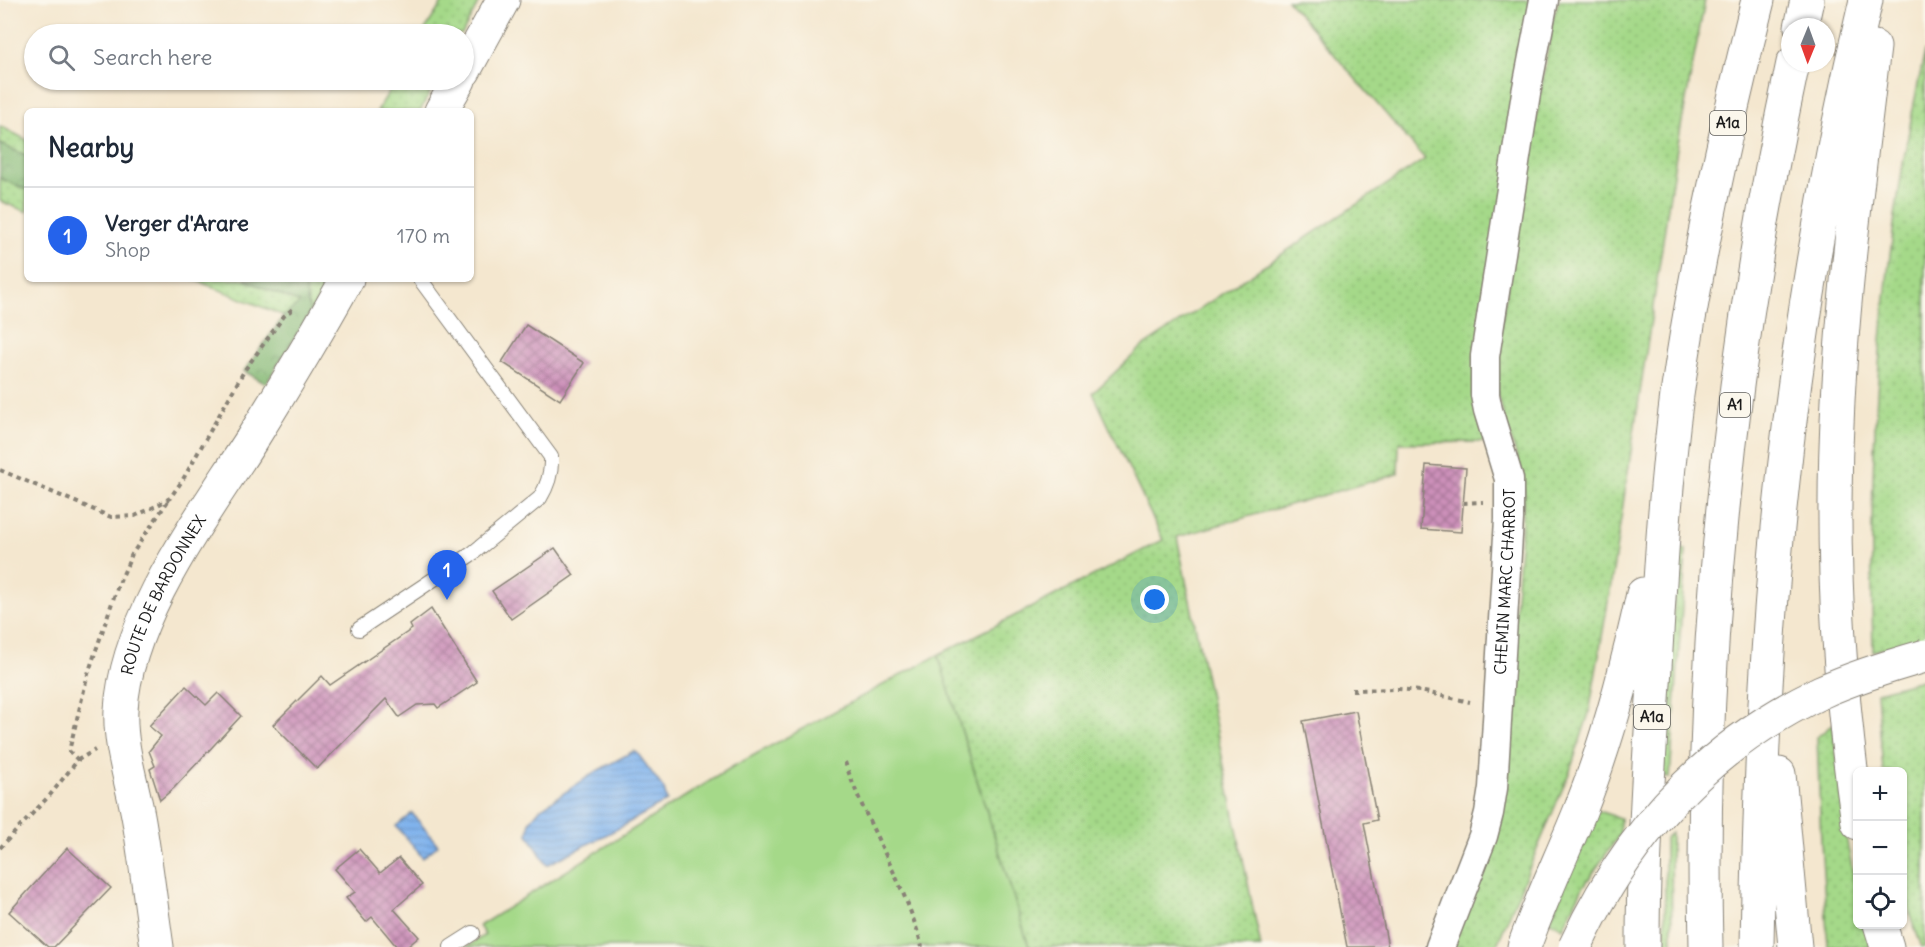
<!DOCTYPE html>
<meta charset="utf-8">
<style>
:root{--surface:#fff;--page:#f6f6f7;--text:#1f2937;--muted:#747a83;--line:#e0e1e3;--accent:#2563eb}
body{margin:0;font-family:Delius,sans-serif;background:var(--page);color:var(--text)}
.controls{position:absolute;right:18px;bottom:18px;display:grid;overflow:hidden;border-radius:9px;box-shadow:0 2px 4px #0004}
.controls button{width:54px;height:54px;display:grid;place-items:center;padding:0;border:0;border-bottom:2px solid var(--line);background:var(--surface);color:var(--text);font:30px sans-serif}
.compass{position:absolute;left:1781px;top:18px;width:54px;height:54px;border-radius:50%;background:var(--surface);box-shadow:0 2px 4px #0004;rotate:181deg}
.you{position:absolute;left:1155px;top:600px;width:21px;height:21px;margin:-15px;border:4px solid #fff;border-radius:50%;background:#1a73e8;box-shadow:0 0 0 9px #1a73e833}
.badge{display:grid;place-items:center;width:39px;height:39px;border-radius:50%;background:var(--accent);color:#fff;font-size:20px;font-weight:700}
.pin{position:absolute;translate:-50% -50px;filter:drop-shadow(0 2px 3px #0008)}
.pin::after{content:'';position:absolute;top:32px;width:21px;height:18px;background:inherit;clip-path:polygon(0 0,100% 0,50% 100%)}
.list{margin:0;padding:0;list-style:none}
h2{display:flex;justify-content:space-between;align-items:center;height:78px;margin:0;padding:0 24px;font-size:26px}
h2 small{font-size:20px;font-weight:400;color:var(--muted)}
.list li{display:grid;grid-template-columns:39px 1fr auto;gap:18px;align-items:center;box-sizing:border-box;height:96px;padding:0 24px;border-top:2px solid var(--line)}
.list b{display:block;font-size:22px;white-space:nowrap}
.list p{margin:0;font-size:20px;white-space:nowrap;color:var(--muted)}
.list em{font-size:20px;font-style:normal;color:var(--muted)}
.icon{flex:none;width:33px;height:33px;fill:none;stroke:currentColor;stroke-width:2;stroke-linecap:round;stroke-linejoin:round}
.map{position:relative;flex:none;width:1925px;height:947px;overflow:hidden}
.search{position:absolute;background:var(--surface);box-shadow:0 2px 4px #0004;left:24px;top:24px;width:450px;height:66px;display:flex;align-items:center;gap:15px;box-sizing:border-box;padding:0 21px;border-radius:33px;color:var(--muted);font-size:22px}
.panel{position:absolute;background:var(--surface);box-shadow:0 2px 4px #0004;left:24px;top:108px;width:450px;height:174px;border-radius:9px}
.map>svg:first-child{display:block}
.grass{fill:url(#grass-dots);stroke:#607a52;stroke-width:1.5}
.forest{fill:url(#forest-crowns);stroke:#506a48;stroke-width:1.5}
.green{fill:#a5d989;stroke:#607a52;stroke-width:1.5}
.water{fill:url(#water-rules);stroke:#4e6884;stroke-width:1.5}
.building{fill:url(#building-cross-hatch)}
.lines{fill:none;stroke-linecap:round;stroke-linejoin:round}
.service-casing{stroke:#888276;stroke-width:16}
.minor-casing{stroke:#888276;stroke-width:31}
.tertiary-casing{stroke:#888276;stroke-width:35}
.motorway-casing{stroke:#888276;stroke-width:35}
.path{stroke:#888276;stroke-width:4;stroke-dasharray:4.5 4.5;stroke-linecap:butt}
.service{stroke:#fff;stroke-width:14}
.minor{stroke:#fff;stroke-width:28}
.tertiary{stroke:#fff;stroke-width:33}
.motorway{stroke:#fff;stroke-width:33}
.motorway-bridge-casing{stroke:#888276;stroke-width:35;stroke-linecap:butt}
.motorway-bridge{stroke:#fff;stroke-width:33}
.labels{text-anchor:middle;stroke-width:4.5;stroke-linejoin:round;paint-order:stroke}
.shield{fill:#fbf7ec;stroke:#5f5e5a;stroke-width:1.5}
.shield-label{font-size:15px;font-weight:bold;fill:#1c1c1c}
.street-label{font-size:16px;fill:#1c1c1c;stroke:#fbf7ec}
</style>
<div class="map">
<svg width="1925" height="947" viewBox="0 0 1925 947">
<defs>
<pattern id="grass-dots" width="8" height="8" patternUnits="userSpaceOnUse" patternTransform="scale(1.5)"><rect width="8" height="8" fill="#a5d989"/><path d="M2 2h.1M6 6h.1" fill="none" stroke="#8dba76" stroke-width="1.8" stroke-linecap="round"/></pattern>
<pattern id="forest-crowns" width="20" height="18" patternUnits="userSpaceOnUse" patternTransform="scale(1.5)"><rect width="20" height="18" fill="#84b975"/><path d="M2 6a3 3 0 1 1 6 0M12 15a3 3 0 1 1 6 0" fill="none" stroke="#719e65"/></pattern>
<pattern id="water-rules" width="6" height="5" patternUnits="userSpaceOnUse" patternTransform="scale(1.5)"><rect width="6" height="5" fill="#80b3ed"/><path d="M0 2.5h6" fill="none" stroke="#6e99cb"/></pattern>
<pattern id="building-cross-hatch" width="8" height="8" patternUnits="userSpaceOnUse" patternTransform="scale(1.5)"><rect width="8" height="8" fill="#cc90b9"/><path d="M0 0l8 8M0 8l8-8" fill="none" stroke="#a57596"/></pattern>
</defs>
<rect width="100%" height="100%" fill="#fbf7ec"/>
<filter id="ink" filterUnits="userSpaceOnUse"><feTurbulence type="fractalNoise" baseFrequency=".0167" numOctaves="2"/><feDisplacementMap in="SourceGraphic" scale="12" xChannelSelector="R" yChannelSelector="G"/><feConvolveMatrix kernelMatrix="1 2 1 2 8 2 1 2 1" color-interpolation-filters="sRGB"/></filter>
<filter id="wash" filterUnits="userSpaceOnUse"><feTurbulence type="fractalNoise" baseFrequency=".008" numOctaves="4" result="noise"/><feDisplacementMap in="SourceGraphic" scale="24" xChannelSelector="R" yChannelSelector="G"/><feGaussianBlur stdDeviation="1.35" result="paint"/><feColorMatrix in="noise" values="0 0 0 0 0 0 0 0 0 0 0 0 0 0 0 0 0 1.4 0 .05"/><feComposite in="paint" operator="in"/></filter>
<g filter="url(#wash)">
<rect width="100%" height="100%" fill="#f4e7cf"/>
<!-- grass -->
<path class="grass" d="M 444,0 L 480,0 L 462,34 L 422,34 Z
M 1287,0 L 1533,0 L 1488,442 L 1399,443 L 1398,474 L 1177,537 L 1261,947 L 1029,947 L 938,655 L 1163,540 L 1093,393 L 1142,347 L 1425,159 Z
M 1559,0 L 1705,0 L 1677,148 L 1611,584 L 1589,713 L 1570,771 L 1496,947 L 1451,947 L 1499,822 L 1524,492 L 1521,470 L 1497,394 L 1500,333 L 1553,19 Z
M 1925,51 L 1925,638 L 1873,651 C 1867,450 1881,247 1925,51 Z
M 396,80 L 437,80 L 420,111 L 377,111 Z
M 0,126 L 27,140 L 27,156 L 0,144 Z
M 0,178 L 27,190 L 27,212 L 0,201 Z
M 193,279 L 243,279 L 301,303 L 284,316 Z
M 295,279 L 329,279 L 310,313 L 304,283 Z
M 1679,548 L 1686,550 L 1670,778 L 1662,777 L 1669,657 Z
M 1925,679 L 1925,947 L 1922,947 L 1912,922 L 1903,881 L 1902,772 L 1883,771 L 1877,692 Z
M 1833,724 L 1846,836 L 1857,895 L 1858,924 L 1865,925 L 1873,947 L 1828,947 L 1821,842 L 1817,737 Z
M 1595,810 L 1620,818 L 1620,834 L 1582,889 L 1563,928 L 1550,921 Z
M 1671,833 L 1672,947 L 1665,947 L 1665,838 Z"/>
<!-- forest -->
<path class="forest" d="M 0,144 L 27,156 L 27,190 L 0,178 Z
M 243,279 L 295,279 L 304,283 L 310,313 L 266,384 L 244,371 L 284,316 L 300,303 Z"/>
<!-- green -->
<path class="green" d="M 938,655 L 1029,947 L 466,947 L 485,935 L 479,926 L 732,767 Z"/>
<!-- water -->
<path class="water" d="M 634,751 L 638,754 L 664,789 L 667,801 L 619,828 L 547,865 L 528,834 L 530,821 L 540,809 L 597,771 Z
M 412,813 L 438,845 L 423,858 L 396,826 Z"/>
<g id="blocks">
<!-- building -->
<path class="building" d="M 526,325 L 584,363 L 560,400 L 502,362 Z
M 1426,465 L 1466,468 L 1461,532 L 1421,529 Z
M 555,548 L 574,575 L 511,619 L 492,591 Z
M 431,609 L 477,682 L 438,708 L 435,704 L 417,705 L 399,717 L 386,699 L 317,769 L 273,725 L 322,676 L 330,685 L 412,629 L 410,625 Z
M 186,686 L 206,705 L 218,693 L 241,716 L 174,788 L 160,800 L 150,769 L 155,766 L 149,751 L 161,736 L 149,726 Z
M 1356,711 L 1377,820 L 1364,823 L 1388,947 L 1347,947 L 1303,721 Z
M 67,848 L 111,888 L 54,947 L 48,947 L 9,912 Z
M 359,849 L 380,873 L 399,858 L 422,885 L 394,909 L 419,937 L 407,947 L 397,947 L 372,917 L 366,922 L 346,898 L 355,892 L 335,869 Z"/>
</g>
</g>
<g filter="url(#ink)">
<use href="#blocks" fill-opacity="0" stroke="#888276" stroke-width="1.5"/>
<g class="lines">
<defs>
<path id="service" d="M 359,629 L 473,553 L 540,498 C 548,485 552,473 551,457 L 420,279
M 451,947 L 473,933"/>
<g id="minor">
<path id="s1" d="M 1440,947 L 1483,836 L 1489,813 L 1493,788 L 1509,519 L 1509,479 L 1488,410 L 1485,395 L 1485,356 L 1526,93 L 1544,0"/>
</g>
<g id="tertiary">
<path d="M 464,71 L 503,0"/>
<path d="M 441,111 L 459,80"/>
<path id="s2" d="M 157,947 C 151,905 146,863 139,821 C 133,785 119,747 121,710 C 126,617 203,516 252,439 C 285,386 317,333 347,279"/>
</g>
<path id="motorway" d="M 1801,27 L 1807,0
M 1779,774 L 1795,947
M 1858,823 C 1838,683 1830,542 1838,401 C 1844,282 1860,165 1874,47
M 1880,924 L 1887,947
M 1524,947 C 1540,901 1562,856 1580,811 C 1608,740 1627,668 1643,594
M 1643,947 C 1643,854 1649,761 1655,668 C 1660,577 1665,486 1677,395 C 1696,262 1725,131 1758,0
M 1706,947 C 1699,651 1731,352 1793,63
M 1757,947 C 1759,814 1764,681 1776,549 C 1793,364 1823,181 1866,0"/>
</defs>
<!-- service casing -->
<use href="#service" class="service-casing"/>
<!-- minor casing -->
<use href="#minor" class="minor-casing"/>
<!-- tertiary casing -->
<use href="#tertiary" class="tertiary-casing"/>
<!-- motorway casing -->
<use href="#motorway" class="motorway-casing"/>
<!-- path -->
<path class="path" d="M 0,470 L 111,517 L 135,516 L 156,506 L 170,498 L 182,481 L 244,371 L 284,316 L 295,307
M 1463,503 L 1483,502
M 1352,690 L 1398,689 L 1420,691 L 1470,702
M 78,760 L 69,751 L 88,674 L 117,588 L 132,554 L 168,501
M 845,762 C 866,825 905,882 922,947
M 0,848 L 50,795 L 78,760 L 95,750"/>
<!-- service -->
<use href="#service" class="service"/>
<!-- minor -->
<use href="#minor" class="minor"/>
<!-- tertiary -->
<use href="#tertiary" class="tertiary"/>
<!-- motorway -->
<use href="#motorway" class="motorway"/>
<defs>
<path id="motorway-bridge" d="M 1575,947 C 1627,834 1708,746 1821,692 C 1854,677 1890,666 1925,656"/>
</defs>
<!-- motorway-bridge casing -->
<use href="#motorway-bridge" class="motorway-bridge-casing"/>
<!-- motorway-bridge -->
<use href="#motorway-bridge" class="motorway-bridge"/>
</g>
</g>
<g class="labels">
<!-- shield labels -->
<g class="shield">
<rect x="1710" y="111" width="36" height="24" rx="4.5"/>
<rect x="1720" y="393" width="30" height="24" rx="4.5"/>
<rect x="1634" y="705" width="36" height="24" rx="4.5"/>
</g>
<g class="shield-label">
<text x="1728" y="128">A1a</text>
<text x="1735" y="410">A1</text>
<text x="1652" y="722">A1a</text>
</g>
<!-- street labels -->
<g class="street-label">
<text dy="6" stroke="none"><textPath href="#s1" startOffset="375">CHEMIN MARC CHARROT</textPath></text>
<text dy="6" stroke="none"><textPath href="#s2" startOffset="364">ROUTE DE BARDONNEX</textPath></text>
</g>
</g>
</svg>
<div class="controls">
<button>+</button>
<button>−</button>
<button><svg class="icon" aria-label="locate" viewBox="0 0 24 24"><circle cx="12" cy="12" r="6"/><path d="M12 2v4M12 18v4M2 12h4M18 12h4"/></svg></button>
</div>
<svg class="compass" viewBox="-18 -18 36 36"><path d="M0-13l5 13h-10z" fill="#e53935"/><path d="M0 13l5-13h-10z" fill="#747a83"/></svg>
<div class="you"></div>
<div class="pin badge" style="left:447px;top:600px">1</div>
<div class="search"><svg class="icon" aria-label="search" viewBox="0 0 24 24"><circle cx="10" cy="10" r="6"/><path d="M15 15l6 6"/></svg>Search here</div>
<section class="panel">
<h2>Nearby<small></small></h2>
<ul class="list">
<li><span class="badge">1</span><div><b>Verger d'Arare</b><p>Shop</p></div><em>170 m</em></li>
</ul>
</section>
</div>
